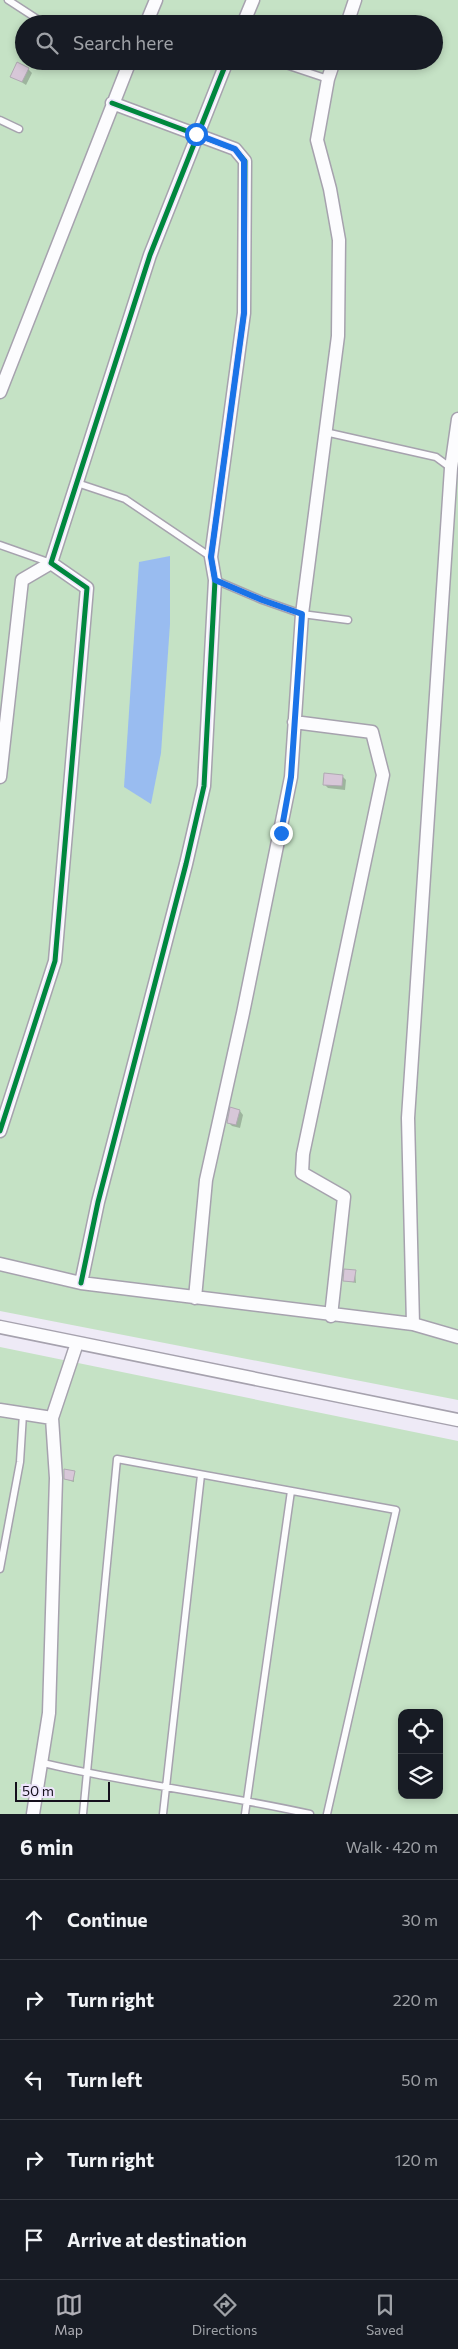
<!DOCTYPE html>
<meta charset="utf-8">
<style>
:root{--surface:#171b24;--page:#20242c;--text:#f1f3f6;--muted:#9ea1a6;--line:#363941;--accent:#b0afb6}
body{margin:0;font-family:Commissioner,sans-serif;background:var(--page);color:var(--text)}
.controls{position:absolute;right:15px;bottom:15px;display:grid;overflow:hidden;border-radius:10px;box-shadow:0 2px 8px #0003}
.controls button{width:45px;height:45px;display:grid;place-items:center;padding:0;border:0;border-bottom:1px solid var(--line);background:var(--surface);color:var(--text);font:25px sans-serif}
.scale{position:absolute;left:15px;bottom:12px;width:95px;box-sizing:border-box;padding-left:5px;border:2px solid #15101c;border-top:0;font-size:14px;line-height:18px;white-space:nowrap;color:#15101c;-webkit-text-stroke:4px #ede5fb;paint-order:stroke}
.stop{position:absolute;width:15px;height:15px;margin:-11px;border:4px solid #1a73e8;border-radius:50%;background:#fff}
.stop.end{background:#1a73e8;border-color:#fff;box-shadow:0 1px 5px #0008}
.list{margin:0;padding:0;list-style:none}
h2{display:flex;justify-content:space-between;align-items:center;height:65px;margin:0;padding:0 20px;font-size:21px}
h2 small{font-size:16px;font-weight:400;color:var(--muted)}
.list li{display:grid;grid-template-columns:32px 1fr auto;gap:15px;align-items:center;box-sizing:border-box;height:80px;padding:0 20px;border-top:1px solid var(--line)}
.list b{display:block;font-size:19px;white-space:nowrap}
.list em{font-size:16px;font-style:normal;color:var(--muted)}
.icon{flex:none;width:28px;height:28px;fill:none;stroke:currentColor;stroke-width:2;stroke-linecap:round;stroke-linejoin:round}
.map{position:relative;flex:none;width:458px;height:1814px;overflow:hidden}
.search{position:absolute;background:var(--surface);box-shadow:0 2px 8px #0003;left:15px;right:15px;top:15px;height:55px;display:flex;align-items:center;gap:12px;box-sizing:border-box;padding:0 18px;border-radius:28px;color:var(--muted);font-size:19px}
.sheet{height:465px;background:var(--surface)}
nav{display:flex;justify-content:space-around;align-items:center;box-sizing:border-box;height:70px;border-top:1px solid var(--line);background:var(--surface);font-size:14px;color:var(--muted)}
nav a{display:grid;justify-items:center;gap:2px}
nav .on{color:var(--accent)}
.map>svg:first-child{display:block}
.green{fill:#c5e2c5;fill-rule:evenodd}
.water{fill:#99bcf0}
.shadow{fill:#0003}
.building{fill:#d7c7d8;stroke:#b0a9b2}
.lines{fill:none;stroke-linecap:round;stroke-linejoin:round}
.lane-casing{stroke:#a6a2ae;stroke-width:9}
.street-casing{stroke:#a6a2ae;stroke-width:15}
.lane{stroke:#fcfcfe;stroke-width:6}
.street{stroke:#fcfcfe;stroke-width:12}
.cycleway-casing{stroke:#ede5fb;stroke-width:8}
.cycleway{stroke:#00873e;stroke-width:5}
.route{stroke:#1a73e8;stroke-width:6}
</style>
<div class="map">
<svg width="458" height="1814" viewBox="0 0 458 1814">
<rect width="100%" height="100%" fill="#eeeaf6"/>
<!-- green -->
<path class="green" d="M 0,0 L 458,0 L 458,1400 L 0,1311 ZM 24,24 L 434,24 L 434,61 L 24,61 Z
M 0,1347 L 458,1441 L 458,1814 L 0,1814 ZM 402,1713 L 439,1713 L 439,1795 L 402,1795 Z"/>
<!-- water -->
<path class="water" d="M 170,556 L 170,624 L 161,753 L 151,804 L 124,787 L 139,562 Z"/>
<!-- shadow -->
<path class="shadow" d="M 28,69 L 32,73 L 26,85 L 12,76 Z
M 342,776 L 346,780 L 345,790 L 328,788 L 324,784 Z
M 240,1111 L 243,1115 L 240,1128 L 232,1126 L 228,1122 Z
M 355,1271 L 356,1283 L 344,1280 Z
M 74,1472 L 74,1482 L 65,1479 Z"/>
<!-- building -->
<path class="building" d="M 17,62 L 29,68 L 22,82 L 10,77 Z
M 324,773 L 343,775 L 342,786 L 323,785 Z
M 230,1107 L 240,1110 L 236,1125 L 227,1123 Z
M 344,1269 L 356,1270 L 354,1282 L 343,1281 Z
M 64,1469 L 75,1471 L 73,1481 L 64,1479 Z"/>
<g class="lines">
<defs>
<path id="lane" d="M 8,0 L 45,24
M 274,61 L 328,79
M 0,120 L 19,129
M 325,432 L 436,457 L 451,468
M 77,483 L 125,499 L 211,557
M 0,545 L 51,563
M 215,580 L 262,600 L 302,614 L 348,620
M 0,1569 L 20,1462 L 23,1414
M 43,1763 C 131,1784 221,1794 310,1814
M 83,1814 L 117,1459 L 396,1510 L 327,1814
M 163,1814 L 201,1475
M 245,1814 L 291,1491"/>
<path id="street" d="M 146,24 L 156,0
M 243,24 L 253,0
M 347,24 L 355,0
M 0,392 L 130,61
M 294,722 L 372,732 L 383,775 L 303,1154 L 302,1173 L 344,1197 L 331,1316
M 0,777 L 22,580 L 51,563
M 0,1131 L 55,961 L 87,588 L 51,563 L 150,255 L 227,61
M 0,1264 L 81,1283 L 413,1324 L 458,1337
M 81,1283 L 98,1202 L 186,864 L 204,786 L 215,580 L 211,557 L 244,313 L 245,161 L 235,149 L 112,103
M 195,1298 L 206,1180 L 243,1013 L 291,777 L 302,614 L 338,336 L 339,240 L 330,189 L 317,140 L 328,79 L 334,61
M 413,1324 L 408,1118 L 451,468 L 458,419
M 0,1327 L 458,1420
M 0,1410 L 52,1418
M 33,1814 L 49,1713 L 56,1478 L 52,1418 L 77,1343"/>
</defs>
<!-- lane casing -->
<use href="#lane" class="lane-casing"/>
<!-- street casing -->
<use href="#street" class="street-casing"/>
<!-- lane -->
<use href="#lane" class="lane"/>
<!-- street -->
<use href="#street" class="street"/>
<defs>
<path id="cycleway" d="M 0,1131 L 55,961 L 87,588 L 51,563 L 150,255 L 227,61
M 81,1283 L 98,1202 L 186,864 L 204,786 L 215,580 L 211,557 L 244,313 L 245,161 L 235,149 L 112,103"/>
</defs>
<!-- cycleway casing -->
<use href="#cycleway" class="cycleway-casing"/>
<!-- cycleway -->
<use href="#cycleway" class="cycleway"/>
</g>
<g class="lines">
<!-- route -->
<path class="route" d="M 196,134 L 235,149 L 244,161 L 244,313 L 211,557 L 215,580 L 262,600 L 302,614 L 291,777 L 281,833"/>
</g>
</svg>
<div class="controls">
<button><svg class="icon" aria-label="locate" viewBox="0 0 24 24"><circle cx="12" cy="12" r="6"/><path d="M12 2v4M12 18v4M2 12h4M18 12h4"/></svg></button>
<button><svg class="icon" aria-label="layers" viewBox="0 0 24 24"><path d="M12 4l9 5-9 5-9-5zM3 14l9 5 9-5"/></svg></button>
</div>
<div class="scale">50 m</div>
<div class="stop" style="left:196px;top:134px"></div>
<div class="stop end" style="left:281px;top:833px"></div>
<div class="search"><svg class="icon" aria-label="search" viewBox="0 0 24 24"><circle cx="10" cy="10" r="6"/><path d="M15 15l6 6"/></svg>Search here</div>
</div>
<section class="sheet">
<h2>6 min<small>Walk · 420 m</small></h2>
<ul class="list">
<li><svg class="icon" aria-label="ahead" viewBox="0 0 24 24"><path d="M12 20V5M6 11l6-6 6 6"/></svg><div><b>Continue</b></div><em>30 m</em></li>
<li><svg class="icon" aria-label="right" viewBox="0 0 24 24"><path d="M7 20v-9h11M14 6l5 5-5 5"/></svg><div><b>Turn right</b></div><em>220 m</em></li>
<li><svg class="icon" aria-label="left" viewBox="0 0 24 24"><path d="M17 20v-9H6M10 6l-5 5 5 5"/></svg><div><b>Turn left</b></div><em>50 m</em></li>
<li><svg class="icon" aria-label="right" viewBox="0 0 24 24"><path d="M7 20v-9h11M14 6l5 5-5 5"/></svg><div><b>Turn right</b></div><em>120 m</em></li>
<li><svg class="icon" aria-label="arrive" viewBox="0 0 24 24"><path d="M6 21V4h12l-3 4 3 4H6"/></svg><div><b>Arrive at destination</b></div></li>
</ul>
</section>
<nav>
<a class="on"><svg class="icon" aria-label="map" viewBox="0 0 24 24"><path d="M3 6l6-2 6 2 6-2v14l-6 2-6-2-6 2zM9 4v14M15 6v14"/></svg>Map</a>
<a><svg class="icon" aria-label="directions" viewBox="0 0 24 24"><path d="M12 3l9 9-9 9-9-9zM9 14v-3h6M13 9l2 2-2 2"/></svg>Directions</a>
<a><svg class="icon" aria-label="saved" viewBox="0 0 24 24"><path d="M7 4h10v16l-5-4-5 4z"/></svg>Saved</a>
</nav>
